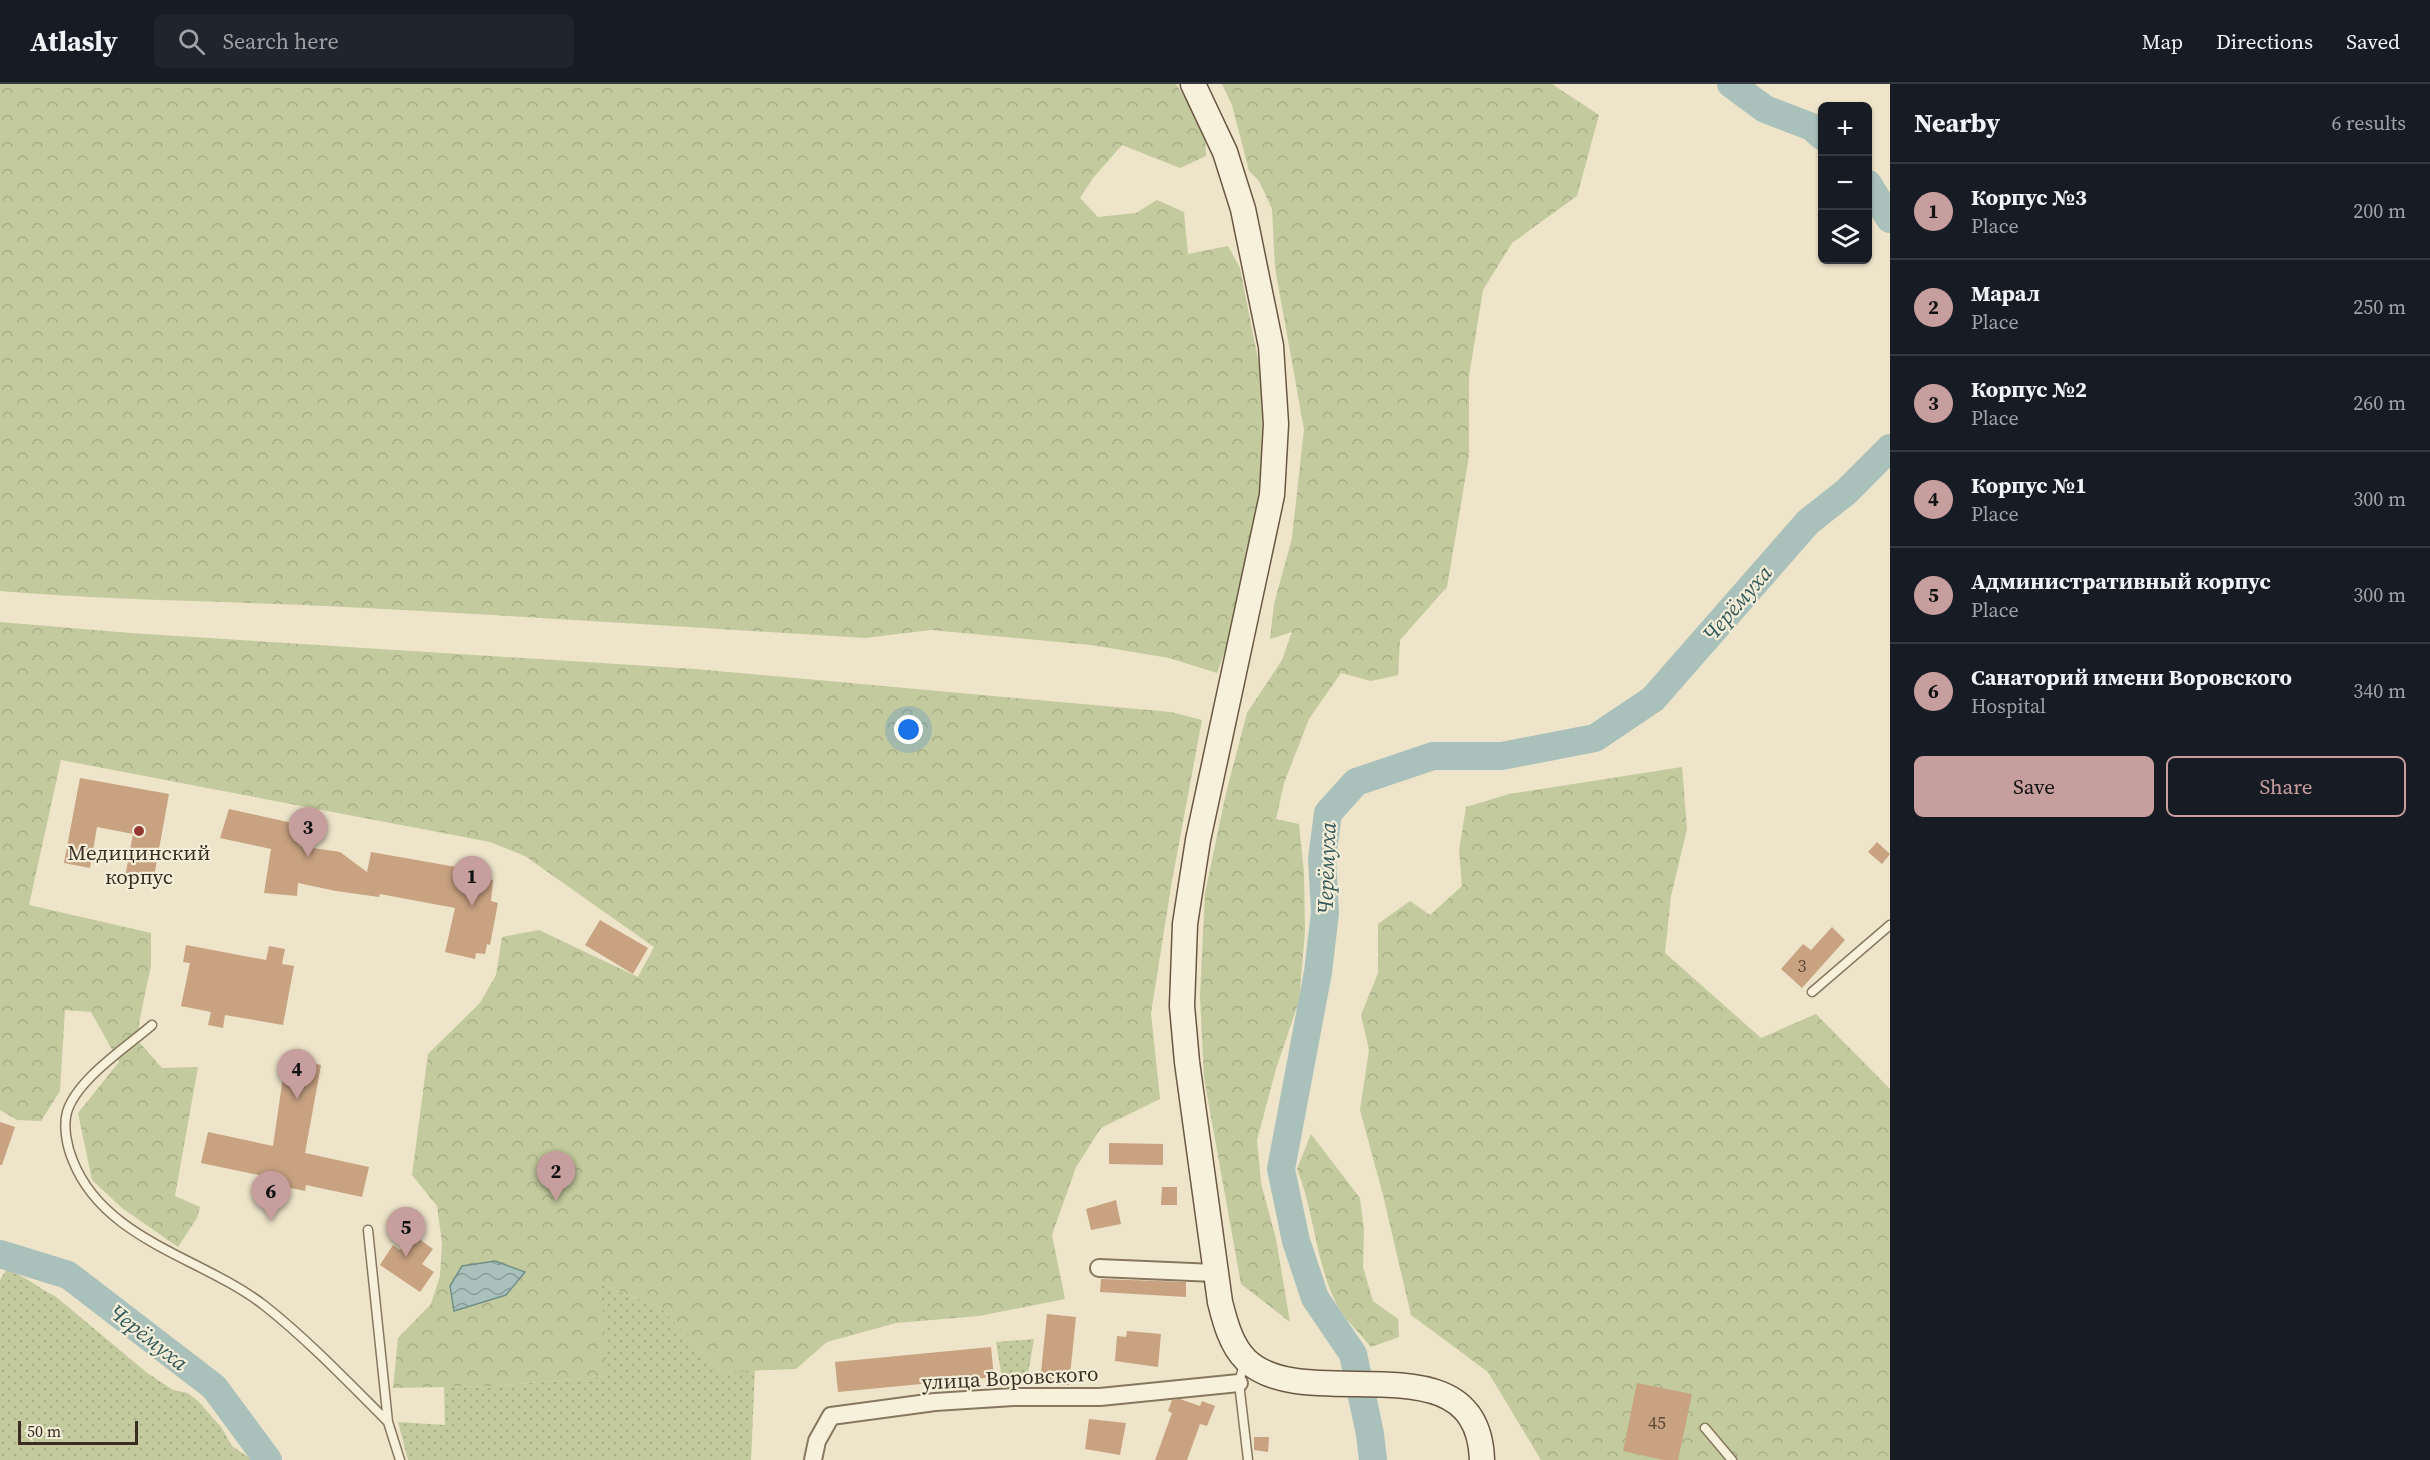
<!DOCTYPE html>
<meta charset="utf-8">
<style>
:root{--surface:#171b24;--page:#20242c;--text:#f1f3f6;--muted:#9ea1a6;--line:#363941;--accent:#c79e9e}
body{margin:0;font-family:"Source Serif 4",serif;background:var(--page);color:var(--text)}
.controls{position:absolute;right:18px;top:18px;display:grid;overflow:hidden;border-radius:9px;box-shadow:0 2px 4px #0004}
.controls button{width:54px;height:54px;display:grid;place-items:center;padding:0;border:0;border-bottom:2px solid var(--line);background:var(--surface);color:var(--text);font:30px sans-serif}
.scale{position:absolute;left:18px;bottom:15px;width:120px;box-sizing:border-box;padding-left:6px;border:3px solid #392e21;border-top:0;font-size:16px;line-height:21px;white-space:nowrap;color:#392e21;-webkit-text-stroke:4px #f4eed9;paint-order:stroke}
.you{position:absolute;left:909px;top:646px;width:21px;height:21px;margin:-15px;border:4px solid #fff;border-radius:50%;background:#1a73e8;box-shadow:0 0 0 9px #1a73e833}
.badge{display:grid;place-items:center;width:39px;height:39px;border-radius:50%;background:var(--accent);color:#111;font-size:20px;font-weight:700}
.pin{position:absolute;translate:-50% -50px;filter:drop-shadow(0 2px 3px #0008)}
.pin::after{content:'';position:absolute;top:32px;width:21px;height:18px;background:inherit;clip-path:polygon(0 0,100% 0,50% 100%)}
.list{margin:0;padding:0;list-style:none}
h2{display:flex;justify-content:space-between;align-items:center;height:78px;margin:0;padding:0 24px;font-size:26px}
h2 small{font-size:20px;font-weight:400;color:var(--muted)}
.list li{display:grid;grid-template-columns:39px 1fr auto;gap:18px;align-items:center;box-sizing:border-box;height:96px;padding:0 24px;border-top:2px solid var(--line)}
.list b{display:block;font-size:22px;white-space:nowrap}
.list p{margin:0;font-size:20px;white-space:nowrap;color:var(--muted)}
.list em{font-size:20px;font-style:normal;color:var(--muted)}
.actions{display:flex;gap:12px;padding:18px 24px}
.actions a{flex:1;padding:14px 0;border:2px solid var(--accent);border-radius:9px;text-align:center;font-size:21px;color:var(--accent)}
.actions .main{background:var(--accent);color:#111}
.icon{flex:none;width:33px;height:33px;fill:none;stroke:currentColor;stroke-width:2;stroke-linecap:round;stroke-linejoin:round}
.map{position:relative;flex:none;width:1890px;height:1376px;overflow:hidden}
header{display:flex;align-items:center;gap:36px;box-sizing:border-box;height:84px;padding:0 30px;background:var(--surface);border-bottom:2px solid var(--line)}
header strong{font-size:28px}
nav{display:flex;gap:33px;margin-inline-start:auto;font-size:21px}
.search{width:420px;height:54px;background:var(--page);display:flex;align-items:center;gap:15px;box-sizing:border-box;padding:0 21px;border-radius:9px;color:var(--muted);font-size:22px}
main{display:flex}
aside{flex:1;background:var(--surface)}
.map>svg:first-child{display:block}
.green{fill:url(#green-dots)}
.forest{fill:url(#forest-crowns)}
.water{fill:url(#water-waves);stroke:#708f89;stroke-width:1.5}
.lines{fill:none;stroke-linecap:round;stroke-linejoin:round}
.river{stroke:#aac1bb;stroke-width:28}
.building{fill:#c8a281}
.lane-casing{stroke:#88775f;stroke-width:11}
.street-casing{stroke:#88775f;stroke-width:20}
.secondary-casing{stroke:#6a5842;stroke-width:27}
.lane{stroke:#f7f1dc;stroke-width:8}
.street{stroke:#f7f1dc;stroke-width:16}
.secondary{stroke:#f7f1dc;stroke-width:24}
.poi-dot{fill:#943632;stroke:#f4eed9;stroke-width:2}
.labels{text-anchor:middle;stroke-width:4.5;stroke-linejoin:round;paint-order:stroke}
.number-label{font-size:18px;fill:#5d4b39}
.poi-label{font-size:21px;fill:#392e21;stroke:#f4eed9}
.street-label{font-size:21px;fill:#392e21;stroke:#f4eed9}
.water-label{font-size:22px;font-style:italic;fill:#325858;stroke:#f4eed9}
</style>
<header>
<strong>Atlasly</strong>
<div class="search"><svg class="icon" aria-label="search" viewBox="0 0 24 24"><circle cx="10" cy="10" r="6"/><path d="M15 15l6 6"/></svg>Search here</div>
<nav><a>Map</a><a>Directions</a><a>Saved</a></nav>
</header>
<main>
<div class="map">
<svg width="1890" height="1376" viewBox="0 0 1890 1376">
<defs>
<pattern id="green-dots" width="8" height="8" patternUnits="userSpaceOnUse" patternTransform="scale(1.5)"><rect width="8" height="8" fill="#c3ca9d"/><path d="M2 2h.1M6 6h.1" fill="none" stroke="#a8ae87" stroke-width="1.8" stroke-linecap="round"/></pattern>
<pattern id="forest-crowns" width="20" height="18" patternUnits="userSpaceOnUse" patternTransform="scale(1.5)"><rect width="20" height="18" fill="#c3ca9d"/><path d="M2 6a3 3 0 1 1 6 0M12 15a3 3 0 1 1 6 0" fill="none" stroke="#a8ae87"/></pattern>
<pattern id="water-waves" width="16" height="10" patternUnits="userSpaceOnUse" patternTransform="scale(1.5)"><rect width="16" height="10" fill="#aac1bb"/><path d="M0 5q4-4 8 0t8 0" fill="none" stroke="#8b9d98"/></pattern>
</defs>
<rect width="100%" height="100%" fill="#ede4c9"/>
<!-- green -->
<path class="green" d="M 6,1186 C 24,1190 37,1204 55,1212 L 146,1288 L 173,1306 L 188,1309 L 199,1318 L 221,1343 L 232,1362 L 253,1376 L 0,1376 L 0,1196 Z
M 601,1200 L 661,1224 L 721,1288 L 755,1286 L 751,1376 L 408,1376 L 398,1338 L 445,1341 L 444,1303 L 494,1302 L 607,1292 Z
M 1034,1255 L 1027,1296 L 1002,1294 L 996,1258 Z"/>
<!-- forest -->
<path class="forest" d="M 0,0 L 1176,0 L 1205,45 L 1206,72 L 1180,84 L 1122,61 L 1093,94 L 1080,114 L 1098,133 L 1136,129 L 1157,116 L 1184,128 L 1188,170 L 1228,162 L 1240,184 L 1262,296 L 1263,395 L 1242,519 L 1217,589 L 1169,574 L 1091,561 L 931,546 L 865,554 C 685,543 506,531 326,522 C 217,517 108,516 0,507 Z
M 1222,0 L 1552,0 L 1599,31 L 1577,112 L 1512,159 L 1483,206 L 1469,292 L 1469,372 L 1447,503 L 1400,556 L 1398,591 L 1371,597 L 1341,589 L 1309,635 L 1284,699 L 1276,735 L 1299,740 L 1304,789 L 1305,848 L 1299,917 L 1276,985 L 1257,1056 L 1261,1099 L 1276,1155 L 1290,1238 L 1241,1200 L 1204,994 L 1200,912 L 1205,809 L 1226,709 L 1247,629 L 1282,576 L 1292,548 L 1270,555 L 1274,520 L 1292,454 L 1304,345 L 1275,184 L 1272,125 L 1259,97 L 1249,87 L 1232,21 Z
M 0,538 L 130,549 L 695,585 L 1171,628 L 1202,636 L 1172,797 L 1151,929 L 1160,1015 L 1101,1044 L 1076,1083 L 1052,1151 L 1065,1215 L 979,1232 L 896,1239 L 827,1258 L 796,1285 L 721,1288 L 661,1224 L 601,1200 L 608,1292 L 494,1302 L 393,1304 L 398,1254 L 431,1220 L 440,1192 L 442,1159 L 437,1122 L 412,1091 L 428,970 L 480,919 L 496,891 L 502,853 L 539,846 L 638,893 L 654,863 L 525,772 L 490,758 L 61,676 L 29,821 L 151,849 L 151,881 L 139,939 L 140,959 L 162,984 L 198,983 L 175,1112 L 200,1123 L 197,1134 L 178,1163 L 122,1124 L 92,1096 L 78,1029 L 119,978 L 91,928 L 65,926 L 60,1007 L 41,1037 L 17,1036 L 0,1026 Z
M 1682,683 L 1687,745 L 1671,812 L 1665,869 L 1761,954 L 1816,930 L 1890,1005 L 1890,1376 L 1541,1376 L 1488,1288 L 1411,1231 L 1383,1111 L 1360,1026 L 1369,966 L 1361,931 L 1378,889 L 1378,840 L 1410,817 L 1430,831 L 1462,802 L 1459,766 L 1466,723 L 1509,710 Z
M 1311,1050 L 1360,1114 L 1364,1146 L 1363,1183 L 1373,1217 L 1398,1235 L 1399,1253 L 1371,1263 C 1360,1249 1344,1235 1336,1219 C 1316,1179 1314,1127 1297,1085 Z"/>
<!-- water -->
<path class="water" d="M 495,1177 L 525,1188 L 506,1211 L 454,1227 L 450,1202 L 462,1182 Z"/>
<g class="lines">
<!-- river -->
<path class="river" d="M 1731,0 L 1765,25 L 1812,43 L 1822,52
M 1868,100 L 1890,135
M 0,1170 L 68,1191 L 214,1303 L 268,1376
M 1373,1376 L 1370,1350 L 1353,1270 L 1315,1214 L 1296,1157 L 1281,1085 L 1318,888 L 1325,829 L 1322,774 L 1328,729 L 1356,698 L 1433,672 L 1502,672 L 1595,654 L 1653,615 L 1808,438 L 1846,408 L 1890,364"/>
</g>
<!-- building -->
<path class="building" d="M 80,694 L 169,710 L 153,798 L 125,793 L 133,750 L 97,743 L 90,784 L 64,779 Z
M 229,725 L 301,741 L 299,762 L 340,768 L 367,788 L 371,768 L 479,787 L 478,793 L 493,796 L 491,817 L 498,819 L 490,861 L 487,860 L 485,870 L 476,869 L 475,875 L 445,868 L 455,824 L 380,810 L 379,813 L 336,807 L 298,799 L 297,812 L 264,809 L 271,765 L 220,754 Z
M 1877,758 L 1890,770 L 1882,780 L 1868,768 Z
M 600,836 L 648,864 L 633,890 L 585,861 Z
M 1832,843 L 1845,856 L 1802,904 L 1781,885 L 1803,860 L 1811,866 Z
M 186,861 L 266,876 L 269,862 L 285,865 L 282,880 L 294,882 L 283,941 L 225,931 L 223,944 L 208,941 L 211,928 L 181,922 L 190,879 L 183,878 Z
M 286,972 L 321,981 L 305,1069 L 369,1083 L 362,1113 L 306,1101 L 305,1107 L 258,1097 L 259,1091 L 201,1079 L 208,1048 L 273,1062 Z
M 0,1038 L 15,1043 L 2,1081 L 0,1081 Z
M 1109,1059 L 1163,1060 L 1163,1081 L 1109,1080 Z
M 1162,1103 L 1177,1103 L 1177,1121 L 1161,1121 Z
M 1116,1116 L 1121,1140 L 1091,1146 L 1086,1125 Z
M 412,1150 L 433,1165 L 422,1180 L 434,1188 L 420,1208 L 380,1181 L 393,1161 L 400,1166 Z
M 1101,1195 L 1186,1198 L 1186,1213 L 1100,1208 Z
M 1047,1230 L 1076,1233 L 1069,1301 L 1040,1298 Z
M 1127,1247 L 1161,1250 L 1158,1283 L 1115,1277 L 1117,1252 L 1126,1253 Z
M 991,1263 L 994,1293 L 838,1308 L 835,1278 Z
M 1637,1299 L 1692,1310 L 1678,1376 L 1663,1376 L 1623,1367 Z
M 1180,1315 L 1200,1322 L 1202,1317 L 1215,1322 L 1207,1342 L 1200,1340 L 1187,1376 L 1155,1376 L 1172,1329 L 1168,1327 L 1172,1316 Z
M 1089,1335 L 1126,1339 L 1120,1371 L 1085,1365 Z
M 1254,1353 L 1269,1353 L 1268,1368 L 1254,1366 Z"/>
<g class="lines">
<defs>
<path id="lane" d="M 1812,908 L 1890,841
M 152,941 C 127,963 77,995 67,1028 C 63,1043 67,1063 73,1077 C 105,1157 202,1173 265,1222 C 309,1257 348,1298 388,1338
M 368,1146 L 388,1338 L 400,1376
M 1244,1279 L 1239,1299 L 1248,1376
M 1705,1344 L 1732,1376"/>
<path id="street" d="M 1099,1184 L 1215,1189
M 813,1376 L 817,1357 L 831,1332 L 935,1318 L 1013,1313 L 1100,1313 L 1239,1299"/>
<path id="secondary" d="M 1193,0 L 1225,68 L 1243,125 L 1271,262 L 1276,340 L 1272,411 L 1198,756 L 1185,840 L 1182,922 L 1187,978 L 1220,1218 C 1225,1238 1231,1261 1246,1276 C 1306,1334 1478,1250 1482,1376"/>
</defs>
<!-- lane casing -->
<use href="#lane" class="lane-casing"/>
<!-- street casing -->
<use href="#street" class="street-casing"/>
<!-- secondary casing -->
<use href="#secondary" class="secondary-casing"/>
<!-- lane -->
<use href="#lane" class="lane"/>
<!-- street -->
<use href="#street" class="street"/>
<!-- secondary -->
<use href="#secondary" class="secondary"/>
</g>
<!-- markers -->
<circle class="poi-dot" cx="139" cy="747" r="6"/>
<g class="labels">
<!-- number labels -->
<g class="number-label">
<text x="1802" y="888">3</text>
<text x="1657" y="1345">45</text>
</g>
<!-- poi labels -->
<g class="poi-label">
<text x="139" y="776">Медицинский<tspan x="139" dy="24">корпус</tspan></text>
</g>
<!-- street labels -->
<g class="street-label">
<text transform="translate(1010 1294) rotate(-3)" y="7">улица Воровского</text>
</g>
<!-- water labels -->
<g class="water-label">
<text transform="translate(1737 519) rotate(-49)" y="8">Черёмуха</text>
<text transform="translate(1326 784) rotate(-88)" y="8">Черёмуха</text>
<text transform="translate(149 1253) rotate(38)" y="8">Черёмуха</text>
</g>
</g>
</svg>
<div class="controls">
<button>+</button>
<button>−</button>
<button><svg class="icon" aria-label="layers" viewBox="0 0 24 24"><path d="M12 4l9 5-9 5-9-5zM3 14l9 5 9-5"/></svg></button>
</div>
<div class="scale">50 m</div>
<div class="you"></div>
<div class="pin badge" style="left:472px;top:822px">1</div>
<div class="pin badge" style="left:556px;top:1117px">2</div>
<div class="pin badge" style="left:308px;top:773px">3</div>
<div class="pin badge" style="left:297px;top:1015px">4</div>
<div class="pin badge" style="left:406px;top:1173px">5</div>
<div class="pin badge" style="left:271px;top:1137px">6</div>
</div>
<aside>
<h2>Nearby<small>6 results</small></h2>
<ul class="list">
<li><span class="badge">1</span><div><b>Корпус №3</b><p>Place</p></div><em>200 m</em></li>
<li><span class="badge">2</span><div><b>Марал</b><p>Place</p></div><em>250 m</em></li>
<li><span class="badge">3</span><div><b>Корпус №2</b><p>Place</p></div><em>260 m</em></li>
<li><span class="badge">4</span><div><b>Корпус №1</b><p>Place</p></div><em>300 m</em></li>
<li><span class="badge">5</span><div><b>Административный корпус</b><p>Place</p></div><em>300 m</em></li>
<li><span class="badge">6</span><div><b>Санаторий имени Воровского</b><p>Hospital</p></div><em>340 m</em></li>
</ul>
<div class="actions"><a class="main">Save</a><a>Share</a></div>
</aside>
</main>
